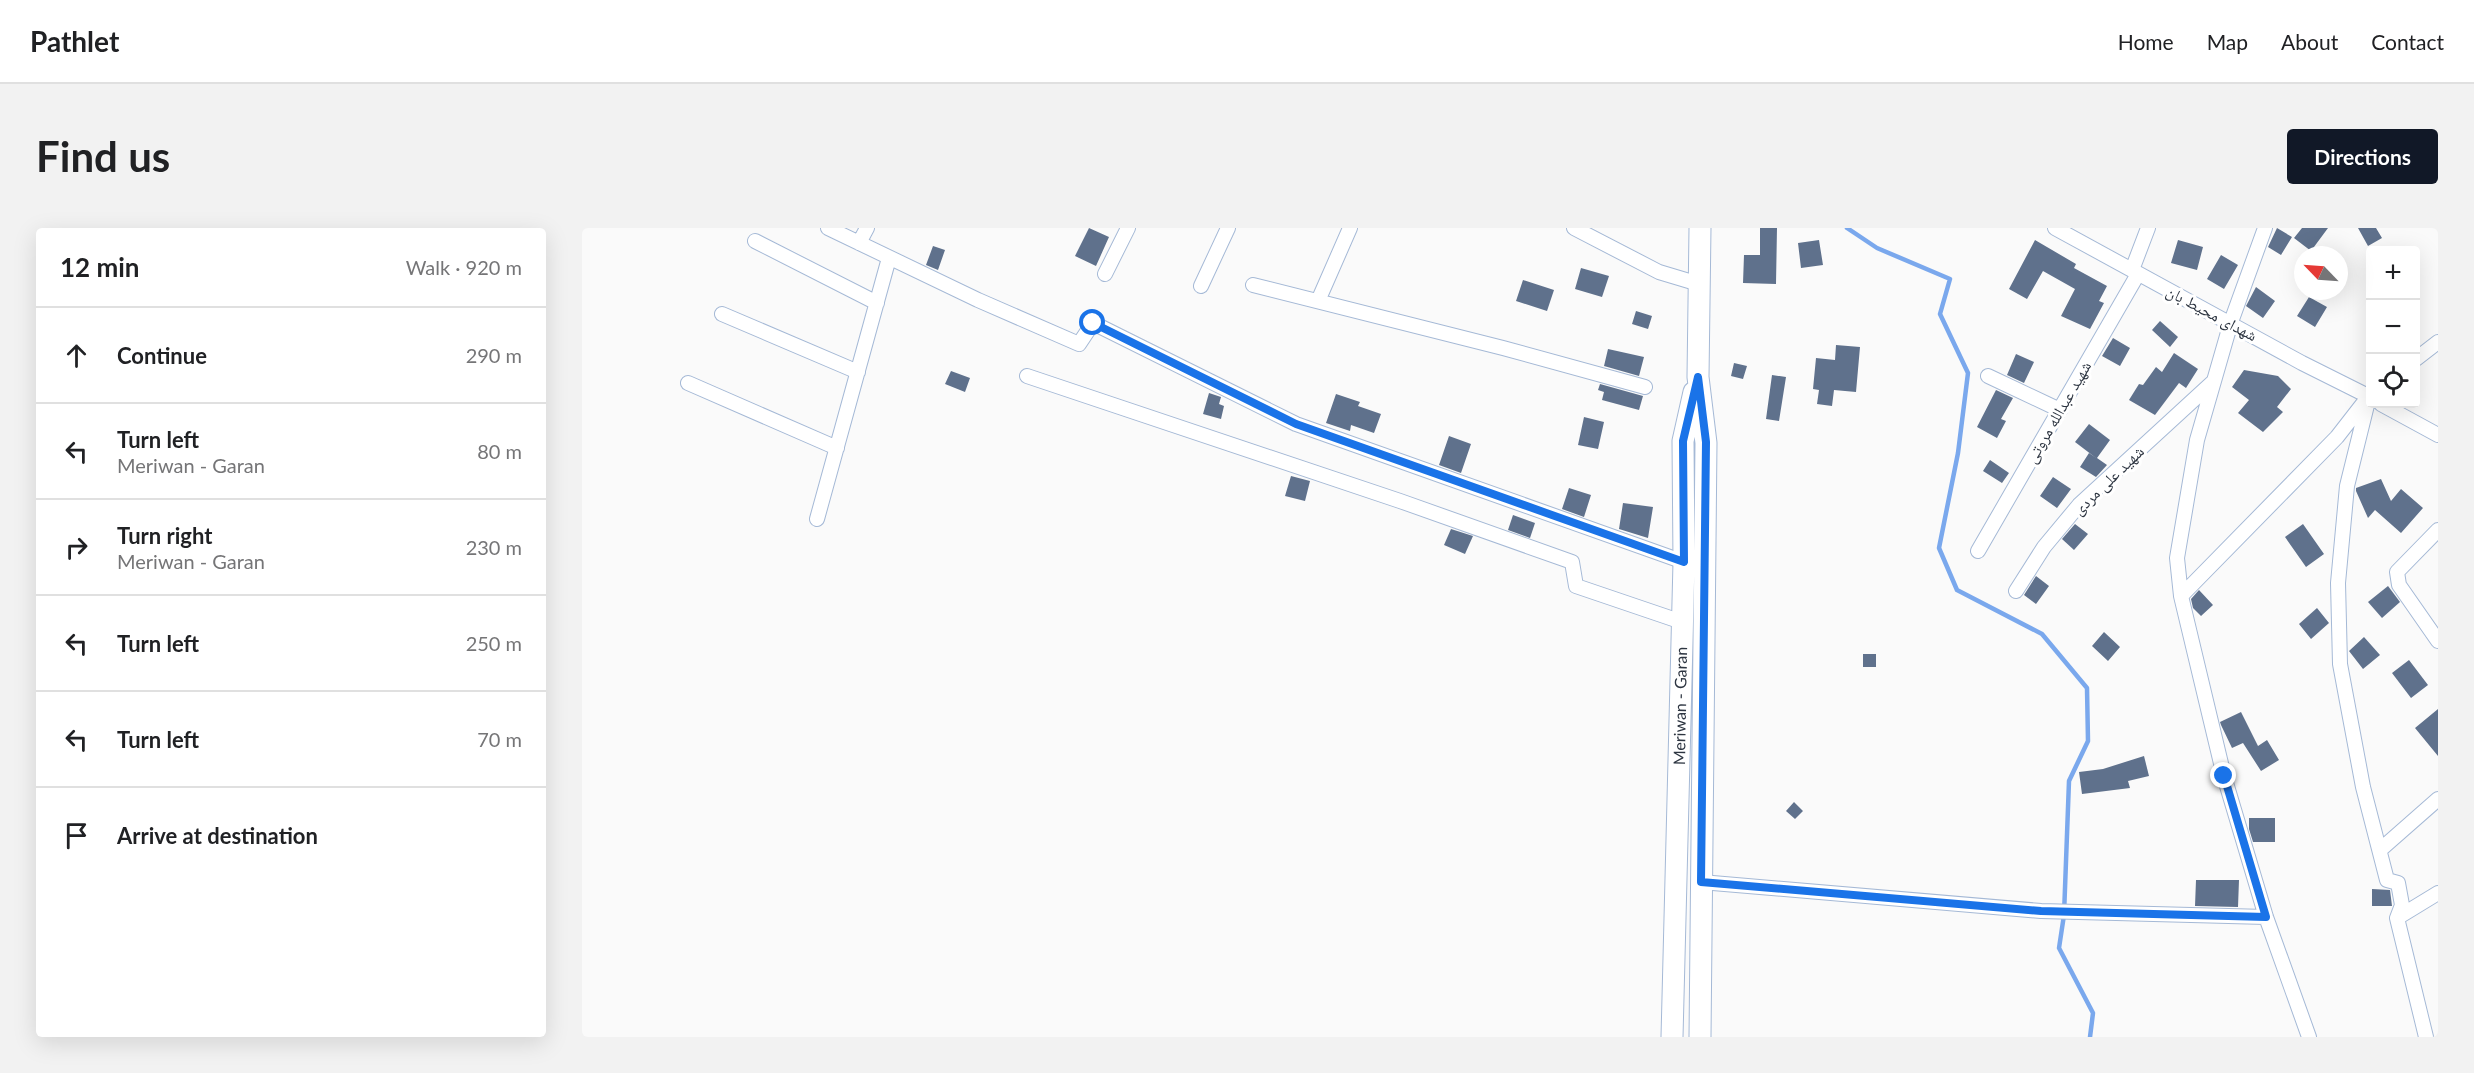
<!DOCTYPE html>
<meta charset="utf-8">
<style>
:root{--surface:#fff;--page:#f2f2f2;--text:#202124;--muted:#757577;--line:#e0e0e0;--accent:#111827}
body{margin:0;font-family:Lato,"Noto Naskh Arabic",sans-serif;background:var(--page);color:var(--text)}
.controls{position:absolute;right:18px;top:18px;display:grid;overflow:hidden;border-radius:6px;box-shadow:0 6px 24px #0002}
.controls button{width:54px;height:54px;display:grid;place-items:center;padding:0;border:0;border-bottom:2px solid var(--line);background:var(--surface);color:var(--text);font:30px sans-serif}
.compass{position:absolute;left:1712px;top:18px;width:54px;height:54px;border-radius:50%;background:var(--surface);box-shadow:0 6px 24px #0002;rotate:295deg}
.stop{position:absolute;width:18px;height:18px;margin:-14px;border:4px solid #1a73e8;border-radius:50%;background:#fff}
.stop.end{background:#1a73e8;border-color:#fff;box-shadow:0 2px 6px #0008}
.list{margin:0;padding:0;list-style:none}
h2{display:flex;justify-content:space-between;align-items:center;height:78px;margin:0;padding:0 24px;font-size:26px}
h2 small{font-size:20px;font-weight:400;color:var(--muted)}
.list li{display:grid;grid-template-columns:39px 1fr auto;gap:18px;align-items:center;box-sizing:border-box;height:96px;padding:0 24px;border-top:2px solid var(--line)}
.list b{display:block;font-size:22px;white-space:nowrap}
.list p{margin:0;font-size:20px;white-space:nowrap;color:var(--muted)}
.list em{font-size:20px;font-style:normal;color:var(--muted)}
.icon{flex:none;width:33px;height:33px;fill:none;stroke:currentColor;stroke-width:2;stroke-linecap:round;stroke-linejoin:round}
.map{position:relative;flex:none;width:1856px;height:809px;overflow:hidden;border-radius:6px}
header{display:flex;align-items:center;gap:36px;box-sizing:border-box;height:84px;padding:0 30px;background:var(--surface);border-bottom:2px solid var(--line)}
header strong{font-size:28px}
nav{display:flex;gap:33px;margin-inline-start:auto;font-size:21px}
.intro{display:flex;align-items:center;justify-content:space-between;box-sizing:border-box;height:144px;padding:0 36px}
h1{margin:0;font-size:42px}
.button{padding:15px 27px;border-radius:6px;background:var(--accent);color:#fff;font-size:21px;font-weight:700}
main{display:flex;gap:36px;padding:0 36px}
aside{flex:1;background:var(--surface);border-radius:6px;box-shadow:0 6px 24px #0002}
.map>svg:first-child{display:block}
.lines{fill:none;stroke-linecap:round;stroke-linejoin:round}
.stream{stroke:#7aa8ed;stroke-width:4.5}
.building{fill:#5f718c}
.street-casing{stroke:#a5b9d6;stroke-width:16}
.primary-casing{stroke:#a5b9d6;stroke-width:23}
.street{stroke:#fff;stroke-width:14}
.primary{stroke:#fff;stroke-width:21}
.route{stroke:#1a73e8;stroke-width:8}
.labels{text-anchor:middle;stroke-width:6;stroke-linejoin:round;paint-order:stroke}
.street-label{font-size:16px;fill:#2d3541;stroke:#fff}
</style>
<header>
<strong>Pathlet</strong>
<nav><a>Home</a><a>Map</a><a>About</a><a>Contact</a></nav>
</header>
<div class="intro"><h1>Find us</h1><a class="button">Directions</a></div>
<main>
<aside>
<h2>12 min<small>Walk · 920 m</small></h2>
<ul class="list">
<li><svg class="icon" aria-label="ahead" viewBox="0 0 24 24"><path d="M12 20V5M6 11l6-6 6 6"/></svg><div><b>Continue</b></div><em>290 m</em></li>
<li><svg class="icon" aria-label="left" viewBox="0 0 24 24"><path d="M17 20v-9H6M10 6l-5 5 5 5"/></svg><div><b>Turn left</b><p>Meriwan - Garan</p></div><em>80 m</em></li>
<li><svg class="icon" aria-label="right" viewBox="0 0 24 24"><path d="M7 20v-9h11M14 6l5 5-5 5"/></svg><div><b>Turn right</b><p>Meriwan - Garan</p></div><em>230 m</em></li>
<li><svg class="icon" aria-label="left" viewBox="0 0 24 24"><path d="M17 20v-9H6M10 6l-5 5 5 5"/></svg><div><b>Turn left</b></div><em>250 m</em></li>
<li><svg class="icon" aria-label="left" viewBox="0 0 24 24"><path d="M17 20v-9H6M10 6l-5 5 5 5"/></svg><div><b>Turn left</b></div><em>70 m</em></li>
<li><svg class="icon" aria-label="arrive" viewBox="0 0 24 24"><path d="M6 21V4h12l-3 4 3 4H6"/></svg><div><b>Arrive at destination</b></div></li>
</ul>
</aside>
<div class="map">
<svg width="1856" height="809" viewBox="0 0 1856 809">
<rect width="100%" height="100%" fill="#fafafa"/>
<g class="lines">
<!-- stream -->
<path class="stream" d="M 1265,0 L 1295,20 L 1368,51 L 1358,86 L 1386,145 L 1376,225 L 1357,320 L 1375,362 L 1460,406 L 1505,460 L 1506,513 L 1487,553 L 1482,687 L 1477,720 L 1511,785 L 1508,809"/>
</g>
<!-- building -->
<path class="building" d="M 507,0 L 527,9 L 514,38 L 493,28 Z
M 1178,0 L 1195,0 L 1194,56 L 1161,55 L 1162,27 L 1178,27 Z
M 1695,0 L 1710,9 L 1699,27 L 1686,19 Z
M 1720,0 L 1746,0 L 1729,23 L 1712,10 Z
M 1776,0 L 1794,0 L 1800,10 L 1786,18 Z
M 1237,12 L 1241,37 L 1219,40 L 1216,15 Z
M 1453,12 L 1494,36 L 1492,40 L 1525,58 L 1517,73 L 1522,75 L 1508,101 L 1479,88 L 1493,61 L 1461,43 L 1445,71 L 1427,61 Z
M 1596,12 L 1621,19 L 1615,42 L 1589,35 Z
M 351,18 L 363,22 L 356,42 L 344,37 Z
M 1639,27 L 1656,37 L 1642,61 L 1625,51 Z
M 999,40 L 1027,48 L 1020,69 L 993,61 Z
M 941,52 L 972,62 L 965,83 L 934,73 Z
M 1674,59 L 1693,73 L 1681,90 L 1664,78 Z
M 1727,69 L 1745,79 L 1733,99 L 1715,88 Z
M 1054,83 L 1070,88 L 1066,101 L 1050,96 Z
M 1578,93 L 1596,109 L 1588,119 L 1570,102 Z
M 1531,110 L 1548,120 L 1538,138 L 1520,128 Z
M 1254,117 L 1278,119 L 1274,164 L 1252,162 L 1250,178 L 1235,176 L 1237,162 L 1231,161 L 1234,130 L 1253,132 Z
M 1026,121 L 1062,129 L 1057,148 L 1022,138 Z
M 1592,125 L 1616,141 L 1604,160 L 1597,155 L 1573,187 L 1547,172 L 1557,156 L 1561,157 L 1574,139 L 1580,144 Z
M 1434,126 L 1452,134 L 1442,155 L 1425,147 Z
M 1152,135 L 1165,138 L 1161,151 L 1149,148 Z
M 1662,142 L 1696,148 L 1709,161 L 1695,179 L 1701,184 L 1681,204 L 1656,185 L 1667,172 L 1650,159 Z
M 369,143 L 388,150 L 383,164 L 363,156 Z
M 1190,147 L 1204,149 L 1197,193 L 1184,191 Z
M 1018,156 L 1061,168 L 1057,182 L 1020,172 L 1022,164 L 1016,162 Z
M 1414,162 L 1431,170 L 1419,191 L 1424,193 L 1415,210 L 1395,199 Z
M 627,165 L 639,169 L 637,176 L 642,178 L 639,191 L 621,186 Z
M 754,166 L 778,174 L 776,178 L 799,186 L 792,205 L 769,197 L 768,203 L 744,195 Z
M 1002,189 L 1022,194 L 1016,221 L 996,217 Z
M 1507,196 L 1528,212 L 1515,230 L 1525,237 L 1514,249 L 1498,239 L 1507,225 L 1514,230 L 1493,214 Z
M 867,208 L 889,216 L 879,245 L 857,237 Z
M 1408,232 L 1427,245 L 1420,255 L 1401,243 Z
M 709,248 L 728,253 L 723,273 L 703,268 Z
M 1471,249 L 1489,261 L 1475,280 L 1458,268 Z
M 1799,251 L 1809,273 L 1819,261 L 1841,280 L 1819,305 L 1793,282 L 1786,290 L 1774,263 L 1774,260 Z
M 987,260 L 1009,267 L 1002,289 L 980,281 Z
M 1041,275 L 1071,279 L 1066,310 L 1037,301 Z
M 931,287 L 953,295 L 948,310 L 926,302 Z
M 1493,296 L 1506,306 L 1492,322 L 1480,311 Z
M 1721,296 L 1742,326 L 1724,339 L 1703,309 Z
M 869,301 L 891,308 L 883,326 L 862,317 Z
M 1454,348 L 1467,358 L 1454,376 L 1442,367 Z
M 1806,358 L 1818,374 L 1800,390 L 1786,374 Z
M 1617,362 L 1631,377 L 1619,388 L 1611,380 L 1609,371 Z
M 1735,380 L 1747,395 L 1729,411 L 1717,396 Z
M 1522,404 L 1538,419 L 1526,433 L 1510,418 Z
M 1782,409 L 1798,427 L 1781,441 L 1767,423 Z
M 1281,426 L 1294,426 L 1294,439 L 1281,439 Z
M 1827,432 L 1846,457 L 1829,470 L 1810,445 Z
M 1856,481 L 1856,528 L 1833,500 Z
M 1659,484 L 1676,518 L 1685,512 L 1697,532 L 1679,543 L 1661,515 L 1650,520 L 1639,497 L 1638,494 Z
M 1562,528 L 1567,548 L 1546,553 L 1548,560 L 1500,566 L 1497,544 L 1521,541 Z
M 1212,574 L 1221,583 L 1213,591 L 1204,583 Z
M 1667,590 L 1693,590 L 1693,614 L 1671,614 L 1667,601 Z
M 1614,652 L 1657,652 L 1656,679 L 1613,678 Z
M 1790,661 L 1808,662 L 1810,678 L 1790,678 Z"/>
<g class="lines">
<defs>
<path id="street" d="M 246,0 L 396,72 L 497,116 L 511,95 L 714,196 L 1102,334
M 992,0 L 1077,44 L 1117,56
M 1473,0 L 1720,135 L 1788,169
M 1683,0 L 1649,94 L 1615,212 L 1595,330 L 1599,368 L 1642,548 L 1684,689 L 1727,809
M 173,13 L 295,75
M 277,15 L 285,0
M 1550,42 L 1566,0
M 523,46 L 546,0
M 671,57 L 921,120 L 1063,159
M 619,58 L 646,0
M 736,73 L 768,0
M 140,86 L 276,144
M 1834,131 L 1856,114
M 445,148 L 818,273 L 990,334 L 994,358 L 1100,394
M 1406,148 L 1478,182
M 106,155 L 255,220
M 1787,169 L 1765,258 L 1756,355 L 1758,436 L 1781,559 L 1805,652 L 1816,655 L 1820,677 L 1815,690 L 1844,809
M 1799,176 L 1856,207
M 235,291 L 307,30
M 1856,302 L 1815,344 L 1817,357 L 1856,413
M 1396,323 L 1556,46
M 1434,363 L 1462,319 L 1497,277 L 1631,154
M 1599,368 L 1755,209 L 1783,173
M 1798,622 L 1856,571
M 1119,654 L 1459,683 L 1684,689
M 1815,690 L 1856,665"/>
<path id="primary" d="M 1090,809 L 1102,334 L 1101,213 L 1112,164
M 1118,809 L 1124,215 L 1116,149 L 1118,0"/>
</defs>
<!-- street casing -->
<use href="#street" class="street-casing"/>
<!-- primary casing -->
<use href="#primary" class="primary-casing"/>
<!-- street -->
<use href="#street" class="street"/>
<!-- primary -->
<use href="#primary" class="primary"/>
</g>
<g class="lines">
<!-- route -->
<path class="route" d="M 511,95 L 714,196 L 1102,334 L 1101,213 L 1116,149 L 1124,214 L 1119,654 L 1459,683 L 1684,689 L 1642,548"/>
</g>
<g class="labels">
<!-- street labels -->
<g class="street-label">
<text transform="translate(1630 85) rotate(28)" y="6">شهدای محیط بان</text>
<text transform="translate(1476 184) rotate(-60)" y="6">شهید عبدالله مروتی</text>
<text transform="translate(1526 252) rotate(-44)" y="6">شهید علی مردی</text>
<text transform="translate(1098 478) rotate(-89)" y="6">Meriwan - Garan</text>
</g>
</g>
</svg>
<div class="controls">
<button>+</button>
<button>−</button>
<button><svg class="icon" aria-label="locate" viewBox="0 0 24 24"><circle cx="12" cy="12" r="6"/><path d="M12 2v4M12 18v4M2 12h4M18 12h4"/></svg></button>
</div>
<svg class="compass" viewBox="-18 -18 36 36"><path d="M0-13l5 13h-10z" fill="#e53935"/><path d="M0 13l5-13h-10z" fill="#757577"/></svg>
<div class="stop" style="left:511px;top:95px"></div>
<div class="stop end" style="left:1642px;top:548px"></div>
</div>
</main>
